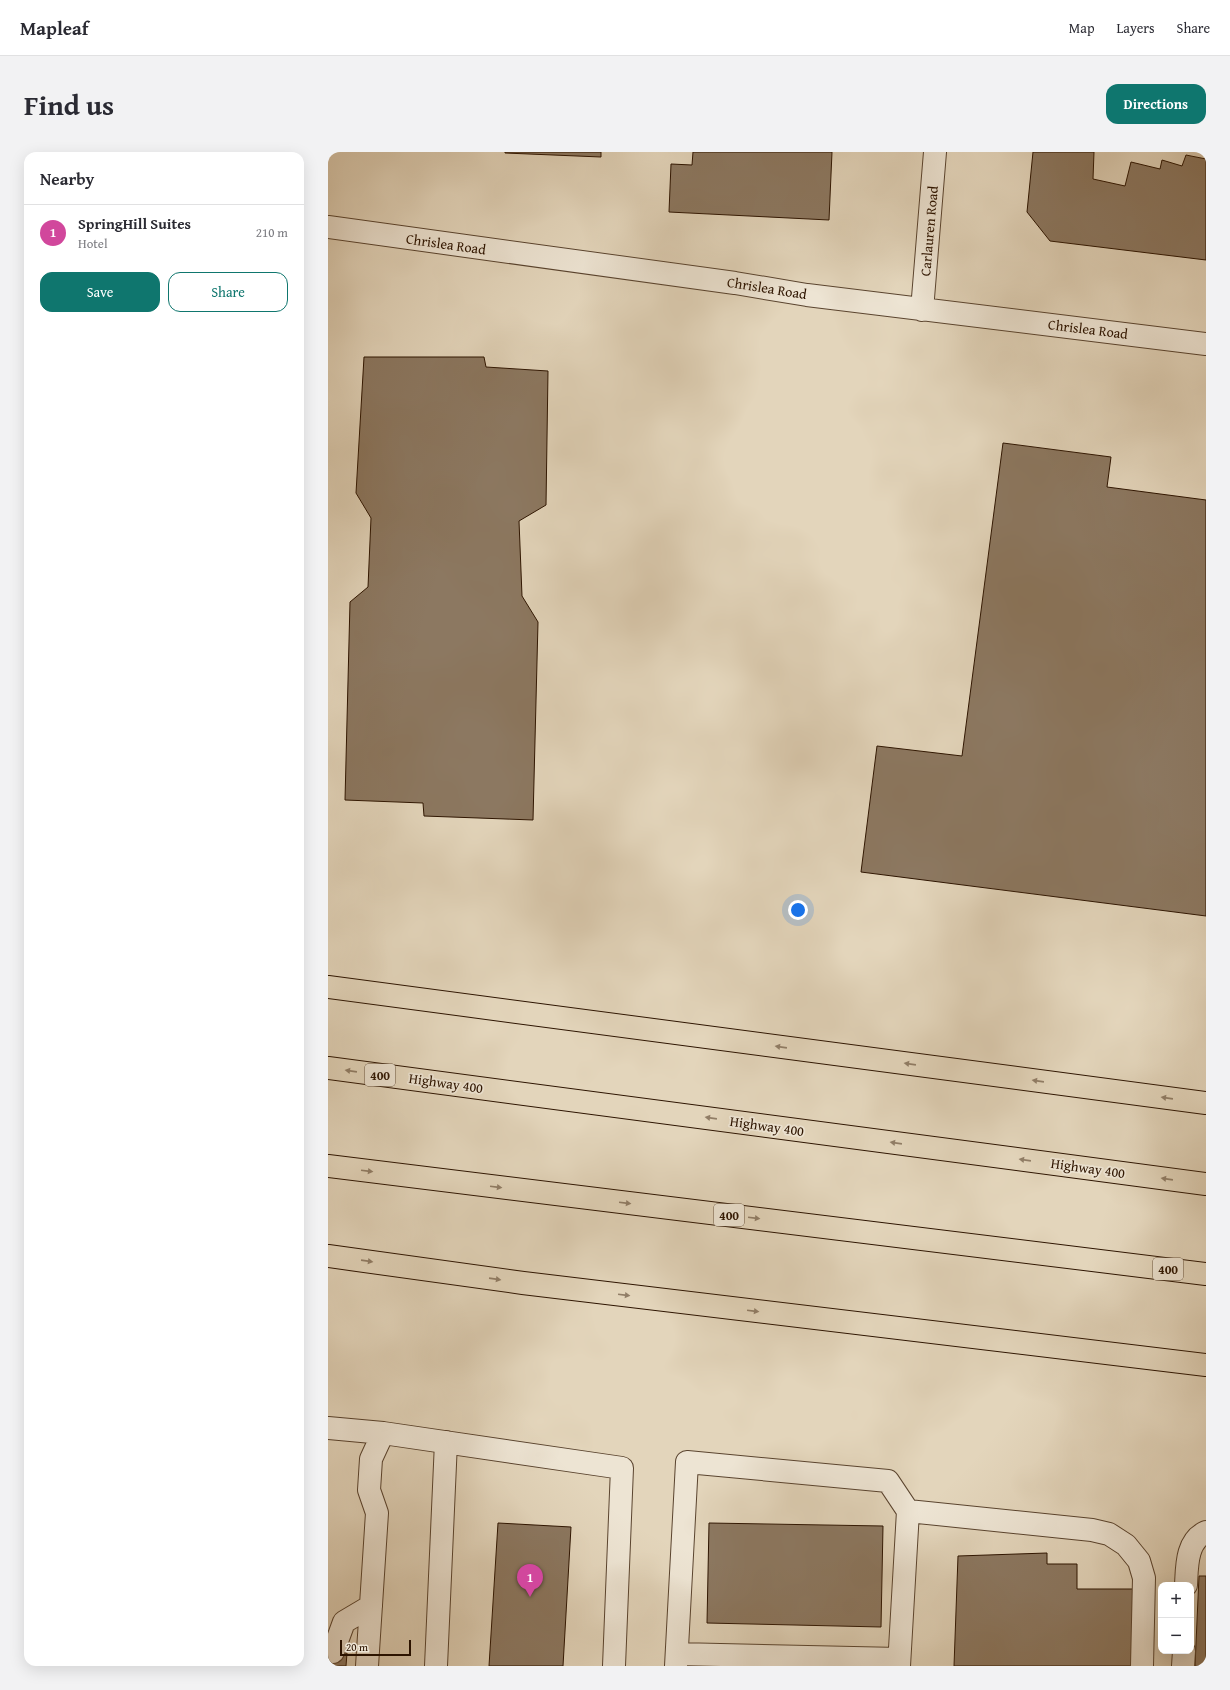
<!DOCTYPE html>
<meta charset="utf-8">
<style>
:root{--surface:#fff;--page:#f2f2f3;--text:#2b2b33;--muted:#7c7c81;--line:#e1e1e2;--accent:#0f766e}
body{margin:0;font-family:"Gentium Book Plus",serif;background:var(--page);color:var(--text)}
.controls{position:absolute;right:12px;bottom:12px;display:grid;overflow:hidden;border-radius:8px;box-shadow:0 4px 16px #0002}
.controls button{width:36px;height:36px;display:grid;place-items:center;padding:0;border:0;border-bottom:1px solid var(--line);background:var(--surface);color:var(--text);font:20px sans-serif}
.scale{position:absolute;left:12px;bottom:10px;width:71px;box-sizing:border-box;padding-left:4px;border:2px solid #2d1400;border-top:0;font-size:11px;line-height:14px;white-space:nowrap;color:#2d1400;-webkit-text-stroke:3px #ede4d3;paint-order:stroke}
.you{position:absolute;left:470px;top:758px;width:14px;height:14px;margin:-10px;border:3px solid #fff;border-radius:50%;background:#1a73e8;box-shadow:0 0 0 6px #1a73e833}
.badge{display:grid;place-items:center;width:26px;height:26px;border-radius:50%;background:var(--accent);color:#fff;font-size:13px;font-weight:700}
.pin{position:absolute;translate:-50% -33px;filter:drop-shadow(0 1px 2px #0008)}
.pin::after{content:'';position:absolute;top:21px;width:14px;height:12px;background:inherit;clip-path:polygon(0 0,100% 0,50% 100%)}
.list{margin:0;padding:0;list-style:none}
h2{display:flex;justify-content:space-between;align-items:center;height:52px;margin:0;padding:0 16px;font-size:17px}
h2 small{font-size:13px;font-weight:400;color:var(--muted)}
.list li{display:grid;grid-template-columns:26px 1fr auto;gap:12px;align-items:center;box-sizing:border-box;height:56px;padding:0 16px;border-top:1px solid var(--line)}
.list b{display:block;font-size:15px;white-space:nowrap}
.list p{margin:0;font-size:13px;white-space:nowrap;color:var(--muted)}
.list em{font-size:13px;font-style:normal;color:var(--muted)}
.actions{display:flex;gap:8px;padding:12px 16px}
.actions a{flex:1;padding:9px 0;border:1px solid var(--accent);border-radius:12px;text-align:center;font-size:14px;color:var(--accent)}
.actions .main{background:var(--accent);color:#fff}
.map{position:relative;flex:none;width:878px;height:1514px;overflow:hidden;border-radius:12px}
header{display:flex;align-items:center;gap:24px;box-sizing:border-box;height:56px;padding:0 20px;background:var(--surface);border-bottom:1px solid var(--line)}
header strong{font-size:19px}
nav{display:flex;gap:22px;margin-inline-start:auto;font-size:14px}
.intro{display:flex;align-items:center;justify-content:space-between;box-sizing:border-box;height:96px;padding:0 24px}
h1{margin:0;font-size:28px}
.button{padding:10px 18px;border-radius:12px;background:var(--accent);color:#fff;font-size:14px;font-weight:700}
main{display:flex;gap:24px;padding:0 24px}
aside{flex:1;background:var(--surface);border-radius:12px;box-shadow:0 4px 16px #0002}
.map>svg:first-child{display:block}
.building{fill:#8c7861;stroke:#2d1400}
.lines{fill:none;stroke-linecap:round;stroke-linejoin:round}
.minor-casing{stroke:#5a442f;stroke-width:24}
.highway-casing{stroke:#2d1400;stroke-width:24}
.minor{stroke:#ede4d3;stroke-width:22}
.highway{stroke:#e3d5bb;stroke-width:22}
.oneway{fill:#917e67}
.labels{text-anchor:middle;stroke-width:3.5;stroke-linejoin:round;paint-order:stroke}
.shield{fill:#ede4d3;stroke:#67523f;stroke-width:1}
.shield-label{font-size:13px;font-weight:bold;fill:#2d1400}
.street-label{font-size:14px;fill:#2d1400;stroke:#ede4d3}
</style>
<header>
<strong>Mapleaf</strong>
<nav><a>Map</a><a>Layers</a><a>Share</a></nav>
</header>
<div class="intro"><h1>Find us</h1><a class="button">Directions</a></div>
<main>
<aside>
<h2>Nearby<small></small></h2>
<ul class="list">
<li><span class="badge" style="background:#d1479c">1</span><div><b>SpringHill Suites</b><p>Hotel</p></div><em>210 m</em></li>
</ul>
<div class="actions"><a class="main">Save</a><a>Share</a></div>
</aside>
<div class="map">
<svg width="878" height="1514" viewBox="0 0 878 1514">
<rect width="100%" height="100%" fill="#e3d5bb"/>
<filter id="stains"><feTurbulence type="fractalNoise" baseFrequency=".005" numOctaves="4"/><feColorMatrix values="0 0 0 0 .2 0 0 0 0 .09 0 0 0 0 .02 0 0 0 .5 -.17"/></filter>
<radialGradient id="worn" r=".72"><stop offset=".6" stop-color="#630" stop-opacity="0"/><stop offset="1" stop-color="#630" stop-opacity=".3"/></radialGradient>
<!-- building -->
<path class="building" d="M 177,0 L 273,0 L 273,5 L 177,1 Z
M 365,0 L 504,0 L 501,68 L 341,60 L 343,12 L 364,13 Z
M 705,0 L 766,0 L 765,27 L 797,34 L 803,10 L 832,17 L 834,8 L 854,14 L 858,3 L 878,7 L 878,108 L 722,89 L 699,60 Z
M 36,205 L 156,205 L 158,215 L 220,219 L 218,353 L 191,369 L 194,444 L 210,470 L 205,668 L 96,664 L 95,651 L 17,648 L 22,450 L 40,435 L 43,366 L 28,341 Z
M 675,291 L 783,305 L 779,335 L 878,348 L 878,764 L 533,720 L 549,594 L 634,604 Z
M 170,1371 L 243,1375 L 235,1514 L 161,1514 Z
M 381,1371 L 555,1374 L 553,1475 L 379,1471 Z
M 719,1401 L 719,1412 L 749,1412 L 749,1437 L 810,1437 L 808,1514 L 626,1514 L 630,1404 Z
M 871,1424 L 878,1424 L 878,1514 L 867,1514 Z
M 0,1500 L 19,1501 L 18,1514 L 0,1514 Z"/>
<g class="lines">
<defs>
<path id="minor" d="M 0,75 L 407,131 L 479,143 L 878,192
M 594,158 L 607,0
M 0,1276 L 55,1281 L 43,1307 L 41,1338 L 49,1361 L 39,1514
M 55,1281 L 294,1316 L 286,1514
M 580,1359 L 764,1378 L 781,1382 L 798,1393 L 811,1409 L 816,1426 L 814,1514
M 858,1433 C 859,1415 858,1389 878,1380
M 5,1500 L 16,1470 L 43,1454
M 349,1502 L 571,1507
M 108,1514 L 118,1290
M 348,1514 L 359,1310 L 560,1329 L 580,1359 L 571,1514
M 855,1514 L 856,1499"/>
<path id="highway" d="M 0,835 L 878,951
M 0,916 L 878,1032
M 0,1014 L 878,1122
M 0,1104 L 195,1131 L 878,1213"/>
</defs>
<!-- minor casing -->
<use href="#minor" class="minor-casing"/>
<!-- highway casing -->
<use href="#highway" class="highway-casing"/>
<!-- minor -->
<use href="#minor" class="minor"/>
<!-- highway -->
<use href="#highway" class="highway"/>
</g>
<!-- one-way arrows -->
<defs><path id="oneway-solid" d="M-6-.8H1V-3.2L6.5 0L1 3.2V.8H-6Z"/></defs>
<g class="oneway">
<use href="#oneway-solid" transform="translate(453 895) rotate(-172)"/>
<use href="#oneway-solid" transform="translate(582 912) rotate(-172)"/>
<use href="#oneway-solid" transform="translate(23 919) rotate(-172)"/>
<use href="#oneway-solid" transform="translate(710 929) rotate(-172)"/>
<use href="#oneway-solid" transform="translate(839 946) rotate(-172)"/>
<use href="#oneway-solid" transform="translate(383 966) rotate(-172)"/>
<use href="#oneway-solid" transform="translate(568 991) rotate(-172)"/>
<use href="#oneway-solid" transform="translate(697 1008) rotate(-172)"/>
<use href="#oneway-solid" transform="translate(39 1019) rotate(7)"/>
<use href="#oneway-solid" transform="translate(839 1027) rotate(-172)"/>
<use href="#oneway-solid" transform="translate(168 1035) rotate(7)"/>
<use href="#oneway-solid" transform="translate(297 1051) rotate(7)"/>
<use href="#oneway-solid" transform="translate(426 1066) rotate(7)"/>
<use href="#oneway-solid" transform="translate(39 1109) rotate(8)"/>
<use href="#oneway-solid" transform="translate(167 1127) rotate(8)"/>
<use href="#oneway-solid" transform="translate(296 1143) rotate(7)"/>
<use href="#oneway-solid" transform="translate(425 1159) rotate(7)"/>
</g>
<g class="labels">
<!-- shield labels -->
<g class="shield">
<rect x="37" y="912" width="30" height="22" rx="3"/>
<rect x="386" y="1052" width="30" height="22" rx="3"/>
<rect x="825" y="1106" width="30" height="22" rx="3"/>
</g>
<g class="shield-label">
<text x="52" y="928">400</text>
<text x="401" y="1068">400</text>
<text x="840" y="1122">400</text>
</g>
<!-- street labels -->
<g class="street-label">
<text transform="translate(601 79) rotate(-85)" y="5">Carlauren Road</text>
<text transform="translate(118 92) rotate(8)" y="5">Chrislea Road</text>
<text transform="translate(439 136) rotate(9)" y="5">Chrislea Road</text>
<text transform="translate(760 177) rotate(7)" y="5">Chrislea Road</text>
<text transform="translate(118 931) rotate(8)" y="5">Highway 400</text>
<text transform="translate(439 974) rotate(8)" y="5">Highway 400</text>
<text transform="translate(760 1016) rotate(8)" y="5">Highway 400</text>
</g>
</g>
<rect width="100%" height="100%" filter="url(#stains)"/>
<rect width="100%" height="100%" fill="url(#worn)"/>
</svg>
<div class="controls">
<button>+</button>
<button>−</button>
</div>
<div class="scale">20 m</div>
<div class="you"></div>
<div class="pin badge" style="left:202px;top:1445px;background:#d1479c">1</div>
</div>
</main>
